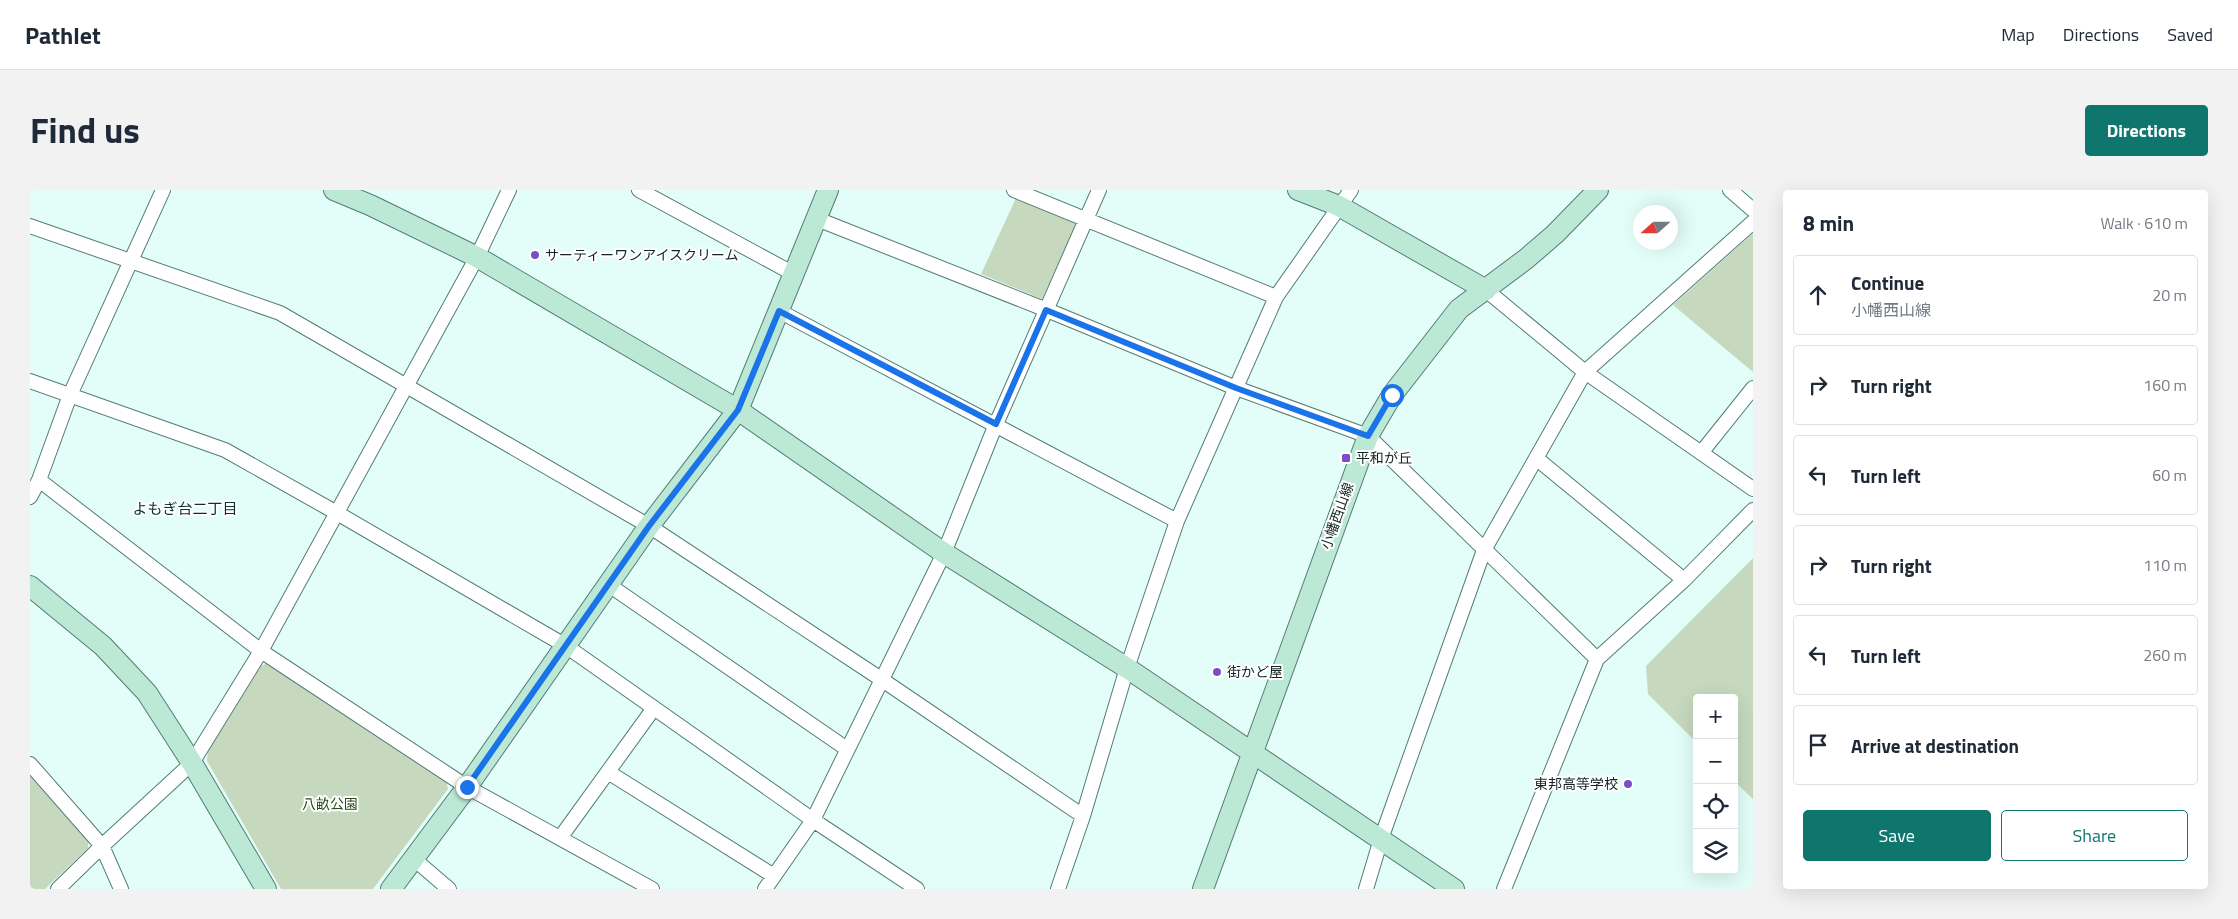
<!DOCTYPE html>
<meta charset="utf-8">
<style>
:root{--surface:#fff;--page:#f2f2f3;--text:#1f2937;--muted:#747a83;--line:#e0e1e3;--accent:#0f766e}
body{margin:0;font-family:"Titillium Web","Noto Sans JP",sans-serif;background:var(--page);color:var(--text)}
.controls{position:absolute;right:15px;bottom:15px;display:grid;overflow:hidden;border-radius:5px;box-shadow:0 5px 20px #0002}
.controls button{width:45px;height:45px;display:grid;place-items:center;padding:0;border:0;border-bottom:1px solid var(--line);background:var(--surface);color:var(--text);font:25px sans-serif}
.compass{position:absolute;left:1603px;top:15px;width:45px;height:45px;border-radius:50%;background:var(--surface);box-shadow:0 5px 20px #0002;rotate:249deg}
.stop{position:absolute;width:15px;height:15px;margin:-11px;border:4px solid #1a73e8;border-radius:50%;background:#fff}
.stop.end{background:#1a73e8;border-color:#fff;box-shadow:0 1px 5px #0008}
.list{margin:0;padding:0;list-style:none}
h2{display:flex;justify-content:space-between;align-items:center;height:65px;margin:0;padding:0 20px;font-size:21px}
h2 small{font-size:16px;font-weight:400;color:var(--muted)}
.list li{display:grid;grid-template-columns:32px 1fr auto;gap:15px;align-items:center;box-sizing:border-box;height:80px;margin:0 10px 10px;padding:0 10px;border:1px solid var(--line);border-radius:5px}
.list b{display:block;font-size:19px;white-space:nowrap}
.list p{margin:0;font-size:16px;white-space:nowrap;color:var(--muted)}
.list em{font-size:16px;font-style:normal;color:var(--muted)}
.actions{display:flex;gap:10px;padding:15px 20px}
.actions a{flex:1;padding:11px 0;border:1px solid var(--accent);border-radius:5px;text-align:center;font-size:18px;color:var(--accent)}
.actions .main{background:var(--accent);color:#fff}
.icon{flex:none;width:28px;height:28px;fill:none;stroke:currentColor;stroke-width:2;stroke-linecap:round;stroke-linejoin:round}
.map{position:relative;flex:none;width:1723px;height:699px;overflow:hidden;border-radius:5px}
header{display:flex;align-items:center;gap:30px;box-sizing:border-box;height:70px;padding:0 25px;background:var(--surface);border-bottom:1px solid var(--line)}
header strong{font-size:24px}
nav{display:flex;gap:28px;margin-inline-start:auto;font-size:18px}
.intro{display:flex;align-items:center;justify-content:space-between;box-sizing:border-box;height:120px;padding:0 30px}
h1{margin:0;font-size:35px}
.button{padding:12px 22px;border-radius:5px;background:var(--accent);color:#fff;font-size:18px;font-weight:700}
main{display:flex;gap:30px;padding:0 30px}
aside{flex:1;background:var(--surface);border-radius:5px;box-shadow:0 5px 20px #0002}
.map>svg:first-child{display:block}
.green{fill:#c6d9be}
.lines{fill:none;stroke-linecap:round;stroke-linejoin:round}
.street-casing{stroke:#547c75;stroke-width:16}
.secondary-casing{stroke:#547c75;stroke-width:22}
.street{stroke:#fff;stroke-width:14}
.secondary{stroke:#bce9d6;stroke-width:20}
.route{stroke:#1a73e8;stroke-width:6}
.poi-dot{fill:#7d4dc5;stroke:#fff;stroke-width:2}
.labels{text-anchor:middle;stroke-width:4;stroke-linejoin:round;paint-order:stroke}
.poi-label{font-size:14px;fill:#132421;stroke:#fff;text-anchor:start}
.street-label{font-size:14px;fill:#132421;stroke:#fff}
.park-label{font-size:14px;fill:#284a16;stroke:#fff}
.neighbourhood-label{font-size:15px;fill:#08322d;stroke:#fff}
</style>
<header>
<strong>Pathlet</strong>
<nav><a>Map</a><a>Directions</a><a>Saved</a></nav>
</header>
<div class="intro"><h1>Find us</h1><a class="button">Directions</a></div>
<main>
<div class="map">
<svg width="1723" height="699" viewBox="0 0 1723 699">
<rect width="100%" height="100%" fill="#e3fdf8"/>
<!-- green -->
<path class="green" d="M 986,8 L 1047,32 L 1012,109 L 951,84 Z
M 1723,43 L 1723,182 L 1643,115 Z
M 1723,368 L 1723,609 L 1704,591 L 1704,508 L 1667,508 L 1667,553 L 1618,504 L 1616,476 Z
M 239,472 L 416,590 L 418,599 L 343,699 L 251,699 L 177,571 L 178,560 L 231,476 Z
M 0,585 L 58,650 L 58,658 L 15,699 L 0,699 Z"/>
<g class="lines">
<defs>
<path id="street" d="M 609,0 L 764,84
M 984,0 L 1246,107
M 1700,0 L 1723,20
M 787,29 L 1017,120 L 1206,198 L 1338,246 L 1567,469
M 0,36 L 250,123 L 619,336 L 851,489 L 1053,626
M 1456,100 L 1555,182 L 1723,299
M 749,121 L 1147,331
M 0,191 L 195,260 L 307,323 L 536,456 L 783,630 L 887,699
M 1671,263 L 1723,198
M 1506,268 L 1654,390
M 9,290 L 231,461 L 437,597 L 622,699
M 0,307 L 9,290 L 40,205 L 133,0
M 579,395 L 817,559
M 0,574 L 72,656 L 91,699
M 578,582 L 744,686
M 530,648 L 624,518
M 384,669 L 419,699
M 28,699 L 72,656 L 162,573 L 231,461 L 447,67 L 479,0
M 735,699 L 783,630 L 914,363 L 966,234 L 1069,0
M 1028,699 L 1053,626 L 1097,478 L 1147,331 L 1246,107 L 1321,0
M 1336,699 L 1351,649 L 1454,360 L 1555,182 L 1723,32
M 1474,699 L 1567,469 L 1654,390 L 1723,320"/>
<path id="secondary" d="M 304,0 L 340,15 L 447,67 L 708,220 L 914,363 L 1097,478 L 1424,699
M 1268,0 L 1309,16 L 1456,100
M 0,396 L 73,456 L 117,503 L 162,573 L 236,699
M 361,699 L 437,597 L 619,336 L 708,220 L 798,0
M 1173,699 L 1338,246 L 1362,205 L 1429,119 L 1496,69 L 1525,44 L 1568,0"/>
</defs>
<!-- street casing -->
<use href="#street" class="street-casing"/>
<!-- secondary casing -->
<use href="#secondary" class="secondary-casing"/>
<!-- street -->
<use href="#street" class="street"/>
<!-- secondary -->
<use href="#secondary" class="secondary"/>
</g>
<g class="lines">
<!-- route -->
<path class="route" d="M 437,597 L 619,336 L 708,220 L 749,121 L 966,234 L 1016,120 L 1206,198 L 1338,246 L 1362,205"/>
</g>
<!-- markers -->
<g class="poi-dot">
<circle cx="505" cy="65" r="5"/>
<rect x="1311" y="263" width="10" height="10" rx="2.5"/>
<circle cx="1187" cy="482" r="5"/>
<circle cx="1598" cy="594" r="5"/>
</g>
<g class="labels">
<!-- poi labels -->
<g class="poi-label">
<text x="515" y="70">サーティーワンアイスクリーム</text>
<text x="1326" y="273">平和が丘</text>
<text x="1197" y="487">街かど屋</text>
<text x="1588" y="599" text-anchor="end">東邦高等学校</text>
</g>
<!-- street labels -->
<g class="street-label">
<text transform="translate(1307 326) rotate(-70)" y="5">小幡西山線</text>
</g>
<!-- park labels -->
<g class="park-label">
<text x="300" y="619">八畝公園</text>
</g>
<!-- neighbourhood labels -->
<g class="neighbourhood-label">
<text x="155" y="324">よもぎ台二丁目</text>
</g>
</g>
</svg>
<div class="controls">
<button>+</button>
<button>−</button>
<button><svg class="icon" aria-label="locate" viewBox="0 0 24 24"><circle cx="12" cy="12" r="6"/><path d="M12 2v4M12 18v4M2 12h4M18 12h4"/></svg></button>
<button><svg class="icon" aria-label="layers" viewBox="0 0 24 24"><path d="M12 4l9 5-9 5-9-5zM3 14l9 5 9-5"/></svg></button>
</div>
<svg class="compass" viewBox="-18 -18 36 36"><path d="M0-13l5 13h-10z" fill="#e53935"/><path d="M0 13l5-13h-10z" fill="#747a83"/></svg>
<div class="stop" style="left:1362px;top:205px"></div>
<div class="stop end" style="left:437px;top:597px"></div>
</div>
<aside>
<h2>8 min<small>Walk · 610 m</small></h2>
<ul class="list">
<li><svg class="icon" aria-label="ahead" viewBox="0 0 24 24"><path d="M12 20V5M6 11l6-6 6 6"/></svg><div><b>Continue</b><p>小幡西山線</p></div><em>20 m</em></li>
<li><svg class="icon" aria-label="right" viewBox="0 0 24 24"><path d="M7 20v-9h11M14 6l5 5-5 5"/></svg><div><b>Turn right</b></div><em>160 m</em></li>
<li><svg class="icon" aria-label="left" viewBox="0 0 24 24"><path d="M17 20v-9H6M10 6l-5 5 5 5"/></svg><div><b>Turn left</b></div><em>60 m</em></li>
<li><svg class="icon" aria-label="right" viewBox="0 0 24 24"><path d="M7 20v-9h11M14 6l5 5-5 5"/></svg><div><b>Turn right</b></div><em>110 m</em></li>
<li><svg class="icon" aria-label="left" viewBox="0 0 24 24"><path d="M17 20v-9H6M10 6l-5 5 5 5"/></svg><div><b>Turn left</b></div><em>260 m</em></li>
<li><svg class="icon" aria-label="arrive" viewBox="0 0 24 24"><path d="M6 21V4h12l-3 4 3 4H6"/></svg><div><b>Arrive at destination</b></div></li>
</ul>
<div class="actions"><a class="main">Save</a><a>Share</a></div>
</aside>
</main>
